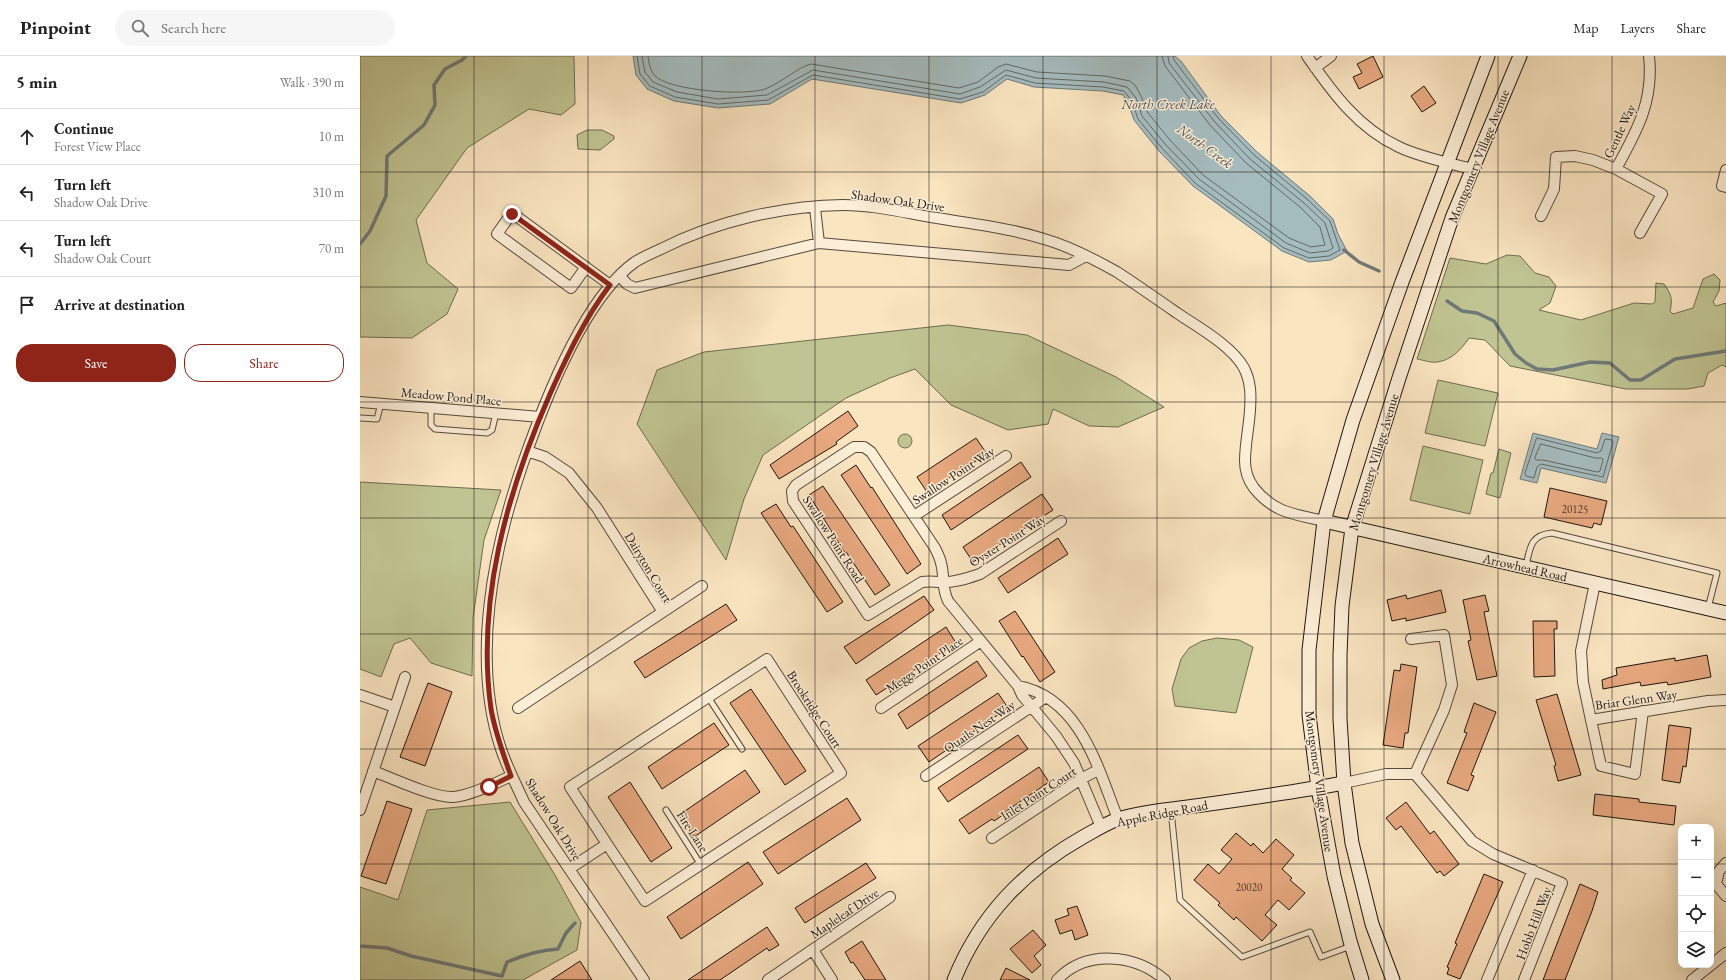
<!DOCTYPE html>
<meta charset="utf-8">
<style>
:root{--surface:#fff;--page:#f6f6f6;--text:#222;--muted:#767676;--line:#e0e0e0;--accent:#8f2418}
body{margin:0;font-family:"EB Garamond",serif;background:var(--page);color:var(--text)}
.controls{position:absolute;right:12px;bottom:12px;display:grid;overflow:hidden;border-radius:8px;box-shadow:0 4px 16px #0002}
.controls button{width:36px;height:36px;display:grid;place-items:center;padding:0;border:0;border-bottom:1px solid var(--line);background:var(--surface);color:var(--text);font:20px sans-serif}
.stop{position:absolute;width:12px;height:12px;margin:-9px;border:3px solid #8f2418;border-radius:50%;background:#fff}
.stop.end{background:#8f2418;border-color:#fff;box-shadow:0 1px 4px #0008}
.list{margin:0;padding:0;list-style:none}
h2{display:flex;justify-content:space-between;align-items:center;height:52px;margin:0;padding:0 16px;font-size:17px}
h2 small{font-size:13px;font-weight:400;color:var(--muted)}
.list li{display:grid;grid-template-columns:26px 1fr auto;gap:12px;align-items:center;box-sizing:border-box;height:56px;padding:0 16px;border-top:1px solid var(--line)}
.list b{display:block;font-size:15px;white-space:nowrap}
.list p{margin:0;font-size:13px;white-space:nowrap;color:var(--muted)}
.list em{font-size:13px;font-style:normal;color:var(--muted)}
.actions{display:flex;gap:8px;padding:12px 16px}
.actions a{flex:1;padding:9px 0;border:1px solid var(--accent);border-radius:16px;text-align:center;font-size:14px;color:var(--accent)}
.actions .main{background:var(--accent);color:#fff}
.icon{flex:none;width:22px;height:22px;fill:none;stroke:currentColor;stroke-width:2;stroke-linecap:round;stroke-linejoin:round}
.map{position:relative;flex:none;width:1366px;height:924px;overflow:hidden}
header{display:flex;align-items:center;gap:24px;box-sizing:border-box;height:56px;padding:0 20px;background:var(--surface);border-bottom:1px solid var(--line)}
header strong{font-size:19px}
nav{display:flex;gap:22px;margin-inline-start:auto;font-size:14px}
.search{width:280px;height:36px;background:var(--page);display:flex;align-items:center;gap:10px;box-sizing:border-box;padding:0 14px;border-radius:22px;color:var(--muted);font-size:15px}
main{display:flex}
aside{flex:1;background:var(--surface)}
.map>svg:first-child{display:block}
.green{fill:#c0c492;stroke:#6f6c50}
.water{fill:#a5bcbf;stroke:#6f7978}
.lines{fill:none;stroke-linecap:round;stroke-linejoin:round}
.shore{stroke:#626866;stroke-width:1}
.stream{stroke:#6f7978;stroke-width:3.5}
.building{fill:#e9a981;stroke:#1e150e}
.lane-casing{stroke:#55493b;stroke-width:7}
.street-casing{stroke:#55493b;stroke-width:12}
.secondary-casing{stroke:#1e150e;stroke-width:15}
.lane{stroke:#fceed7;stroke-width:5}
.street{stroke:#fceed7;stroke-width:10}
.secondary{stroke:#fceed7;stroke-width:13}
.route{stroke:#8f2418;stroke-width:5}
.grid{fill:none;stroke:#1e150e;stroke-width:1;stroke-opacity:0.55}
.labels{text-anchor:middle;stroke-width:3;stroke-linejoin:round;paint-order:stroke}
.number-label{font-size:11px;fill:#513a2b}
.street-label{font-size:13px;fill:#1e150e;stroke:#fceed7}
.water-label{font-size:14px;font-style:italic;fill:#4d4f4c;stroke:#fceed7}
</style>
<header>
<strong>Pinpoint</strong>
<div class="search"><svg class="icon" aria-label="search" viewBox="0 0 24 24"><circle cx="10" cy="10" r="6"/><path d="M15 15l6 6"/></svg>Search here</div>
<nav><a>Map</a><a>Layers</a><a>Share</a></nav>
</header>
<main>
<aside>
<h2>5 min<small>Walk · 390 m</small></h2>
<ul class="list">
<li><svg class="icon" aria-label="ahead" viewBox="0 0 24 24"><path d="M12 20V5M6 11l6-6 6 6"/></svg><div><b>Continue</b><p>Forest View Place</p></div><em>10 m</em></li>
<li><svg class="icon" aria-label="left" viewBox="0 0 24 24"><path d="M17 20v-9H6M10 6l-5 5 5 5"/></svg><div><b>Turn left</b><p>Shadow Oak Drive</p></div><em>310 m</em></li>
<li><svg class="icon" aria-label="left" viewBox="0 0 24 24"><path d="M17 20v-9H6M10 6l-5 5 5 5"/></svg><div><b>Turn left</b><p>Shadow Oak Court</p></div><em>70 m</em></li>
<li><svg class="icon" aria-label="arrive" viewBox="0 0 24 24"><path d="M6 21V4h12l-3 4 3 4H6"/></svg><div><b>Arrive at destination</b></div></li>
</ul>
<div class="actions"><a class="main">Save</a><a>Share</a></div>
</aside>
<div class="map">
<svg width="1366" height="924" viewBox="0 0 1366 924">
<rect width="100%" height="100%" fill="#fae5c1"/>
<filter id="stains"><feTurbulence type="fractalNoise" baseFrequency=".005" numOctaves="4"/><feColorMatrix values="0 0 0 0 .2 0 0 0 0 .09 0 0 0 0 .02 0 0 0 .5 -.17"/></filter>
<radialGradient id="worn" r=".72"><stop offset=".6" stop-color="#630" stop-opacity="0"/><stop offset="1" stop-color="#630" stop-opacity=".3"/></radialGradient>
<!-- green -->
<path class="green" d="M 0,0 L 214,0 L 215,48 L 201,59 L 169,53 L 107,92 L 56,164 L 67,207 L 98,233 L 87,258 L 52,282 L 0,281 Z
M 227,74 L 242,74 L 254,80 L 254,83 L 240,94 L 218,93 L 217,79 Z
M 1147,199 L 1160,200 L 1175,217 L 1189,221 L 1196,230 L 1190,247 L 1179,254 L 1221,264 L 1274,247 L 1292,248 L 1295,246 L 1296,227 L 1304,228 C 1311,238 1313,243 1310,255 L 1313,258 L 1333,252 L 1343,223 L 1354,218 L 1360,224 L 1359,235 L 1353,246 L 1356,250 L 1366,247 L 1366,311 L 1362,309 L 1348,317 L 1344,330 L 1328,333 L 1266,333 L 1150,310 L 1125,284 L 1109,282 C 1102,293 1090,305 1077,306 C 1071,307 1063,304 1057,303 L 1090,202 L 1126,208 Z
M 588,269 L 667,279 L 756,321 L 804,351 L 758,371 L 729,370 L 693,353 L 688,368 L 648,374 L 591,349 L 555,313 L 530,322 L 486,342 L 403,399 L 384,443 L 366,504 L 277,368 L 297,314 L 344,296 Z
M 1078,324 L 1138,337 L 1125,390 L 1065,377 Z
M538 385a7 7 0 1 1 14 0a7 7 0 1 1-14 0Z
M 1063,390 L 1123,404 L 1110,458 L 1050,444 Z
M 1139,393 L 1151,397 L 1140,442 L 1126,438 L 1131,417 L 1133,417 Z
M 0,426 L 141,434 L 124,484 L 113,562 L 112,620 L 71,607 L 50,582 L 34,588 L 21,621 L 0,613 Z
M 857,582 L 879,584 L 893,591 L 876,657 L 815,650 L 812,633 L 821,603 L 829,592 L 842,585 Z
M 150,746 L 195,819 L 221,866 L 217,894 L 163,924 L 0,924 L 0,831 L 38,844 L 67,754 Z"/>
<!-- water -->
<path class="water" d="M 273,0 L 815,0 L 821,5 L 861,60 L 897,96 L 950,140 L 973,163 L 978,178 L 987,195 L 971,204 L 949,206 L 922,195 L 833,130 L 798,94 L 774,64 L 768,47 L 763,39 L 743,35 L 674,31 L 647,23 L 625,39 L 601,47 L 452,23 L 410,48 L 358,52 L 314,45 L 287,33 L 276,19 Z
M 1173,377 L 1237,393 L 1242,377 L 1259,381 L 1246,427 L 1181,412 L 1177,427 L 1160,423 Z"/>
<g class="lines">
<!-- shore -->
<path class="shore" d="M 277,0 L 280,18 L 290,30 L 315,41 L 358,48 L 408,44 L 453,19 L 600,43 L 623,36 L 646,19 L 675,27 L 743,31 L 764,35 L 772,45 L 778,63 L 801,91 L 835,127 L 924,192 L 949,202 L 969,200 L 980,194 L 970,165 L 947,143 L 894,99 L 858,62 L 814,4 L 813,0
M 282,0 L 285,16 L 293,26 L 317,36 L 358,43 L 407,39 L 453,14 L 600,38 L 620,31 L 646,14 L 676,22 L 744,26 L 767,31 L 776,42 L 782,60 L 805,88 L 839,123 L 926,187 L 950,197 L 968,195 L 973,192 L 965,167 L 944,147 L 890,103 L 854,65 L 809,7 L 808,0
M 288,0 C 289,8 290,14 295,20 C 310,35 386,40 405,33 C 418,28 433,16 445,10 L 451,8 L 599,32 L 618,26 L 638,11 L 646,8 L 677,16 L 745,20 L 770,25 L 775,29 L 781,40 L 788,57 L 810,84 L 843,119 L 929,182 L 951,191 L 965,189 L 960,171 L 940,151 L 886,107 L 850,69 L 805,10 L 802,0
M 1177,382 L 1237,397 L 1241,395 L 1245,383 L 1252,384 L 1253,386 L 1243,421 L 1181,408 L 1177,411 L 1174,422 L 1166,420 L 1165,418 Z
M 1181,388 L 1235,402 L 1242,402 L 1243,404 L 1240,415 L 1237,416 L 1183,404 L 1176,404 L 1175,402 Z"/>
<!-- stream -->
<path class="stream" d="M 0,188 L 10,175 L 26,140 L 27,100 L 64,69 L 75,49 L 74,29 L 85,13 L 102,4 L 106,0
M 984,194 L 999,206 L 1019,215
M 1087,245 L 1102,255 L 1117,257 L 1134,265 L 1155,298 L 1166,307 L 1177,313 L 1193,314 L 1230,306 L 1250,307 L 1270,324 L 1281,324 L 1315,303 L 1366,295
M 0,890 L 27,892 L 51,900 L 142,920 L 147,906 C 164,899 179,894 198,893 L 206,877 L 215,867"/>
</g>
<!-- building -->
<path class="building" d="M 1013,0 L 1023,21 L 999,33 L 993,21 L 1002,17 L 997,8 Z
M 1064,30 L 1076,47 L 1062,56 L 1051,40 Z
M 488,355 L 498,370 L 476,386 L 477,388 L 419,423 L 410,409 Z
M 616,382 L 627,398 L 567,436 L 557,421 Z
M 661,406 L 671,421 L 591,474 L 582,459 Z
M 496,409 L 511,432 L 512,431 L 561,508 L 547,518 L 481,419 Z
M 463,430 L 530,529 L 515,539 L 486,496 L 485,497 L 449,439 Z
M 1190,432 L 1247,445 L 1241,469 L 1234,467 L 1232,472 L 1184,461 Z
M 682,438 L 693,454 L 613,506 L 603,491 Z
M 416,448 L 431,471 L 433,470 L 483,546 L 467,556 L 401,457 Z
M 698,482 L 708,498 L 648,537 L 638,522 Z
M 1081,534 L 1086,556 L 1046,565 L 1046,562 L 1032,565 L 1027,544 L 1046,539 L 1047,543 Z
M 1125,539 L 1129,555 L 1124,556 L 1137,620 L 1117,624 L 1108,585 L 1111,584 L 1103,544 Z
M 564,540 L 574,554 L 496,608 L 484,591 Z
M 366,548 L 377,564 L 285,622 L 274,606 Z
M 655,555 L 695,616 L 680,626 L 663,600 L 662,601 L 639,565 Z
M 1173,565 L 1197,565 L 1197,573 L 1194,573 L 1195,620 L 1174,621 Z
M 586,571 L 596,587 L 516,639 L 506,624 Z
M 1347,599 L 1351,621 L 1308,629 L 1307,626 L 1281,630 L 1280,626 L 1243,633 L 1242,624 L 1257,619 L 1256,612 L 1315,602 L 1315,605 Z
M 617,605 L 627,620 L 547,673 L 538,658 Z
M 1041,608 L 1057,611 L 1048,677 L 1045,677 L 1043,692 L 1023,689 L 1034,614 L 1040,615 Z
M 68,627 L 92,636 L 65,710 L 40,701 Z
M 391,633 L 446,715 L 425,729 L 370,647 Z
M 638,637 L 648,652 L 569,706 L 558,690 Z
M 1197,638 L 1221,719 L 1198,725 L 1194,710 L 1196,709 L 1176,644 Z
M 1114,647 L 1136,656 L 1111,719 L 1114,720 L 1108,735 L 1087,727 L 1107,677 L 1104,676 Z
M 354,667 L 369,689 L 302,733 L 288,711 Z
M 1309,669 L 1331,672 L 1326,711 L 1323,710 L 1320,727 L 1302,724 Z
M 658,679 L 668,693 L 588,746 L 578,732 Z
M 679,711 L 689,726 L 645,756 L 646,757 L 634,765 L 632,763 L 609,778 L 599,764 Z
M 385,714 L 400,736 L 334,781 L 319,759 Z
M 270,726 L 312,792 L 291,806 L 248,741 Z
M 1235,738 L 1279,743 L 1279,746 L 1316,750 L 1314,769 L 1233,759 Z
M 487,742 L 501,764 L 418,818 L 403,796 Z
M 27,745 L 52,753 L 26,828 L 1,820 Z
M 1046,746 L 1070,778 L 1074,775 L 1099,808 L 1084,820 L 1080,815 L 1077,817 L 1041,770 L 1036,774 L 1026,762 Z
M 876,777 L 891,790 L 893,787 L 903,797 L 916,783 L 934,799 L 922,813 L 932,822 L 930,824 L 945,837 L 929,854 L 918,844 L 905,859 L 917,869 L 902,885 L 876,861 L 874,864 L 858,849 L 860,847 L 834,824 L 848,808 L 859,818 L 872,803 L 861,794 Z
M 388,806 L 403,828 L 321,883 L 307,861 Z
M 506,807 L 516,822 L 445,867 L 435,852 Z
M 1124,818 L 1143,826 L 1100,923 L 1087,918 L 1089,912 L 1087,911 L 1097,888 L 1095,887 Z
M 1220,828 L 1238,836 L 1232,855 L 1205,924 L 1183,924 Z
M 717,850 L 728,879 L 715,884 L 712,874 L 700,878 L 695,864 L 709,859 L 707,853 Z
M 407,871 L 419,889 L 409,895 L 407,892 L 360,924 L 328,924 Z
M 673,874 L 686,889 L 674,900 L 681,909 L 672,917 L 650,893 Z
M 502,885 L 526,924 L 505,924 L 493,906 L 491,907 L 485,896 Z
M 220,905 L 232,924 L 191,924 Z
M 646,912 L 670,924 L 640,924 Z"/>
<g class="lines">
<defs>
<path id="lane" d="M 71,351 L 71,369 L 75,373 L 127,377 L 132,374 L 136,357
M 0,362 L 17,363 L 21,347
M 1166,510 C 1170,492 1170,479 1192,477 L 1357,517 L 1348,552
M 348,641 L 382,693
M 306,754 L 341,809
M 811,754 L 820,844 L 882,901 L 950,876 L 961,901 L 991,890"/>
<path id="street" d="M 947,0 C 972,36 998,72 1039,91 C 1060,101 1089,107 1112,113
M 955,12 L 971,0
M 1256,113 C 1277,75 1294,45 1289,0
M 1366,114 L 1362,130 L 1366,131
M 455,152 L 459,187
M 1181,160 L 1194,133 L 1196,101 L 1215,100 L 1233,104 L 1256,113 L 1302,138 L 1280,177
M 226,211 L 211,232 L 137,178 L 152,157 L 250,229
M 260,220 L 267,228 L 275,232 L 459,187 L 709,209 L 726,200
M 0,346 L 180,361
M 167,395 L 185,401 L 209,417 L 237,452 L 303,556
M 554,460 L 646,400
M 701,465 L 620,518 C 608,522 594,527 582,526 C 574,526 570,525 562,526 L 508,559 L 433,445 L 432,435 L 436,429 L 494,391 L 504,391 L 511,396 L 575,492 C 577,496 580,502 581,507 C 585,522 581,530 588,545 L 658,630 L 662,639 L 696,680 L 714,707 L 741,771
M 1235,527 L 1221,595 L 1223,626 L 1231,664 L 1348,645 L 1366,644
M 1051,583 L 1084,579 L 1092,629 L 1084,654 L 1055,718
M 658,630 C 721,642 738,713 758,763
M 0,639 L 35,651 L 0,754
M 35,651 L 45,621
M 158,652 L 342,530
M 521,652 L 621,585
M 1231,664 L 1241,710 L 1275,718 L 1283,655
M 13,715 C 32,722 74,742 93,741 C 110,740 136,727 151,720
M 1055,718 L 1112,785 L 1133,798 L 1202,827 L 1164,924
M 566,720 L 686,641
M 984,727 L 1026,718 L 1055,718
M 632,782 L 721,723 L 738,714
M 1366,807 L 1359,815 L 1356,828 L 1366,840
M 209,813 L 247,788 L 285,845 L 481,717 L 407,603 L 210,731 L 247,788
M 453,894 L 472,924
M 1351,909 L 1366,897
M 284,924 L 164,746 C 156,728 147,711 141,693 C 111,603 133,494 163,407 C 183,349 224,242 275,206 C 283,201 292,197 301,193 C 356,165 422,150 483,149 C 515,149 546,157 577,162 C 612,168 650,172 684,183 C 709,190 734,203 757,216 C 777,229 797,243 817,257 C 838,271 872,290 884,312 C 891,326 891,339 890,354 C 889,371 885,388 885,405 C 885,414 888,424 894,432 C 914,457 934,458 964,465
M 408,924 L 530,841
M 697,924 C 726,893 775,898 805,924
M 1127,924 L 1173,814
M 1332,924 L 1351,909"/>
<path id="secondary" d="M 964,465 L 1366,557
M 594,924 C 620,860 663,815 723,781 C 734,775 745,768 758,763 C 779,756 812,753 835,750 C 885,743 935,736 984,727
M 1002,924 L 990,885 L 974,820 L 958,732 L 949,659 L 949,594 L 964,465 L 993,364 L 1042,226 L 1128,0
M 1033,924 L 1012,868 L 992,787 L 984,727 L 980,663 L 980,599 L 982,550 L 992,472 L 1039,322 L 1092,162 L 1160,0"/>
</defs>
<!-- lane casing -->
<use href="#lane" class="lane-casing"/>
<!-- street casing -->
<use href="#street" class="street-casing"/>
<!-- secondary casing -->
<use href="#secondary" class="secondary-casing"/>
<!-- lane -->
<use href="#lane" class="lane"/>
<!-- street -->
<use href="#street" class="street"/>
<!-- secondary -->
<use href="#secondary" class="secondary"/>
</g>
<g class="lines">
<!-- route -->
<path class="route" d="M 129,731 L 151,720 C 143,698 135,676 131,653 C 116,545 147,436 190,338 C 207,300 225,262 250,229 L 152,158"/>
</g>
<!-- grid -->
<path class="grid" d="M 114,0 L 114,924M 228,0 L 228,924M 342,0 L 342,924M 455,0 L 455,924M 569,0 L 569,924M 683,0 L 683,924M 797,0 L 797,924M 911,0 L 911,924M 1024,0 L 1024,924M 1138,0 L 1138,924M 1252,0 L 1252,924M 0,116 L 1366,116M 0,231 L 1366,231M 0,346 L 1366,346M 0,462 L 1366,462M 0,578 L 1366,578M 0,693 L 1366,693M 0,808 L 1321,808M 1351,808 L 1366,808"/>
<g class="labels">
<!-- number labels -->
<g class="number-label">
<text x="1215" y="457">20125</text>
<text x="889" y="835">20020</text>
</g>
<!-- street labels -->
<g class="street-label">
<text transform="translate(1259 75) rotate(-65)" y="5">Gentle Way</text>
<text transform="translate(1118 100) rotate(-68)" y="5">Montgomery Village Avenue</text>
<text transform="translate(538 144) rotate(8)" y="5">Shadow Oak Drive</text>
<text transform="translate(91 340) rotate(5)" y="5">Meadow Pond Place</text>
<text transform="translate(1013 406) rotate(-73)" y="5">Montgomery Village Avenue</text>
<text transform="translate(593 419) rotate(-33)" y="5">Swallow Point Way</text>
<text transform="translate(474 483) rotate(57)" y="5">Swallow Point Road</text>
<text transform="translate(647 484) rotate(-32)" y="5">Oyster Point Way</text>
<text transform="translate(289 511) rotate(59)" y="5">Dairyton Court</text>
<text transform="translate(1165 511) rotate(13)" y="5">Arrowhead Road</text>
<text transform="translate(564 608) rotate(-34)" y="5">Meggs Point Place</text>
<text transform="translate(1276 643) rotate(-8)" y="5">Briar Glenn Way</text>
<text transform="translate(455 653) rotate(57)" y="5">Brookridge Court</text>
<text transform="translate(619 670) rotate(-34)" y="5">Quails Nest Way</text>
<text transform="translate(960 725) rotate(82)" y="5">Montgomery Village Avenue</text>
<text transform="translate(678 737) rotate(-33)" y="5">Inlet Point Court</text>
<text transform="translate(802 757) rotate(-11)" y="5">Apple Ridge Road</text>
<text transform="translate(194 763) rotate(58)" y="5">Shadow Oak Drive</text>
<text transform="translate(333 775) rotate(57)" y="5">Fire Lane</text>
<text transform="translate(484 857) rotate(-34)" y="5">Mapleleaf Drive</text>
<text transform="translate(1173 867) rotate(-69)" y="5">Hobb Hill Way</text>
</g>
<!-- water labels -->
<g class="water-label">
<text x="808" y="53">North Creek Lake</text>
<text transform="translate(845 90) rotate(36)" y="5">North Creek</text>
</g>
</g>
<rect width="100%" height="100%" filter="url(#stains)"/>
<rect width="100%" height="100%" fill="url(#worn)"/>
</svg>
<div class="controls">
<button>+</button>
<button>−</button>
<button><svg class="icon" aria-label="locate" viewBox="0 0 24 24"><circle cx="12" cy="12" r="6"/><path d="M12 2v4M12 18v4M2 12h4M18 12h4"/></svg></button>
<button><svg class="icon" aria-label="layers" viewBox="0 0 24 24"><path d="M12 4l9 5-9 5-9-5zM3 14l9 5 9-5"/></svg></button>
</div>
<div class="stop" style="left:129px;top:731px"></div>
<div class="stop end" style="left:152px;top:158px"></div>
</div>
</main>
